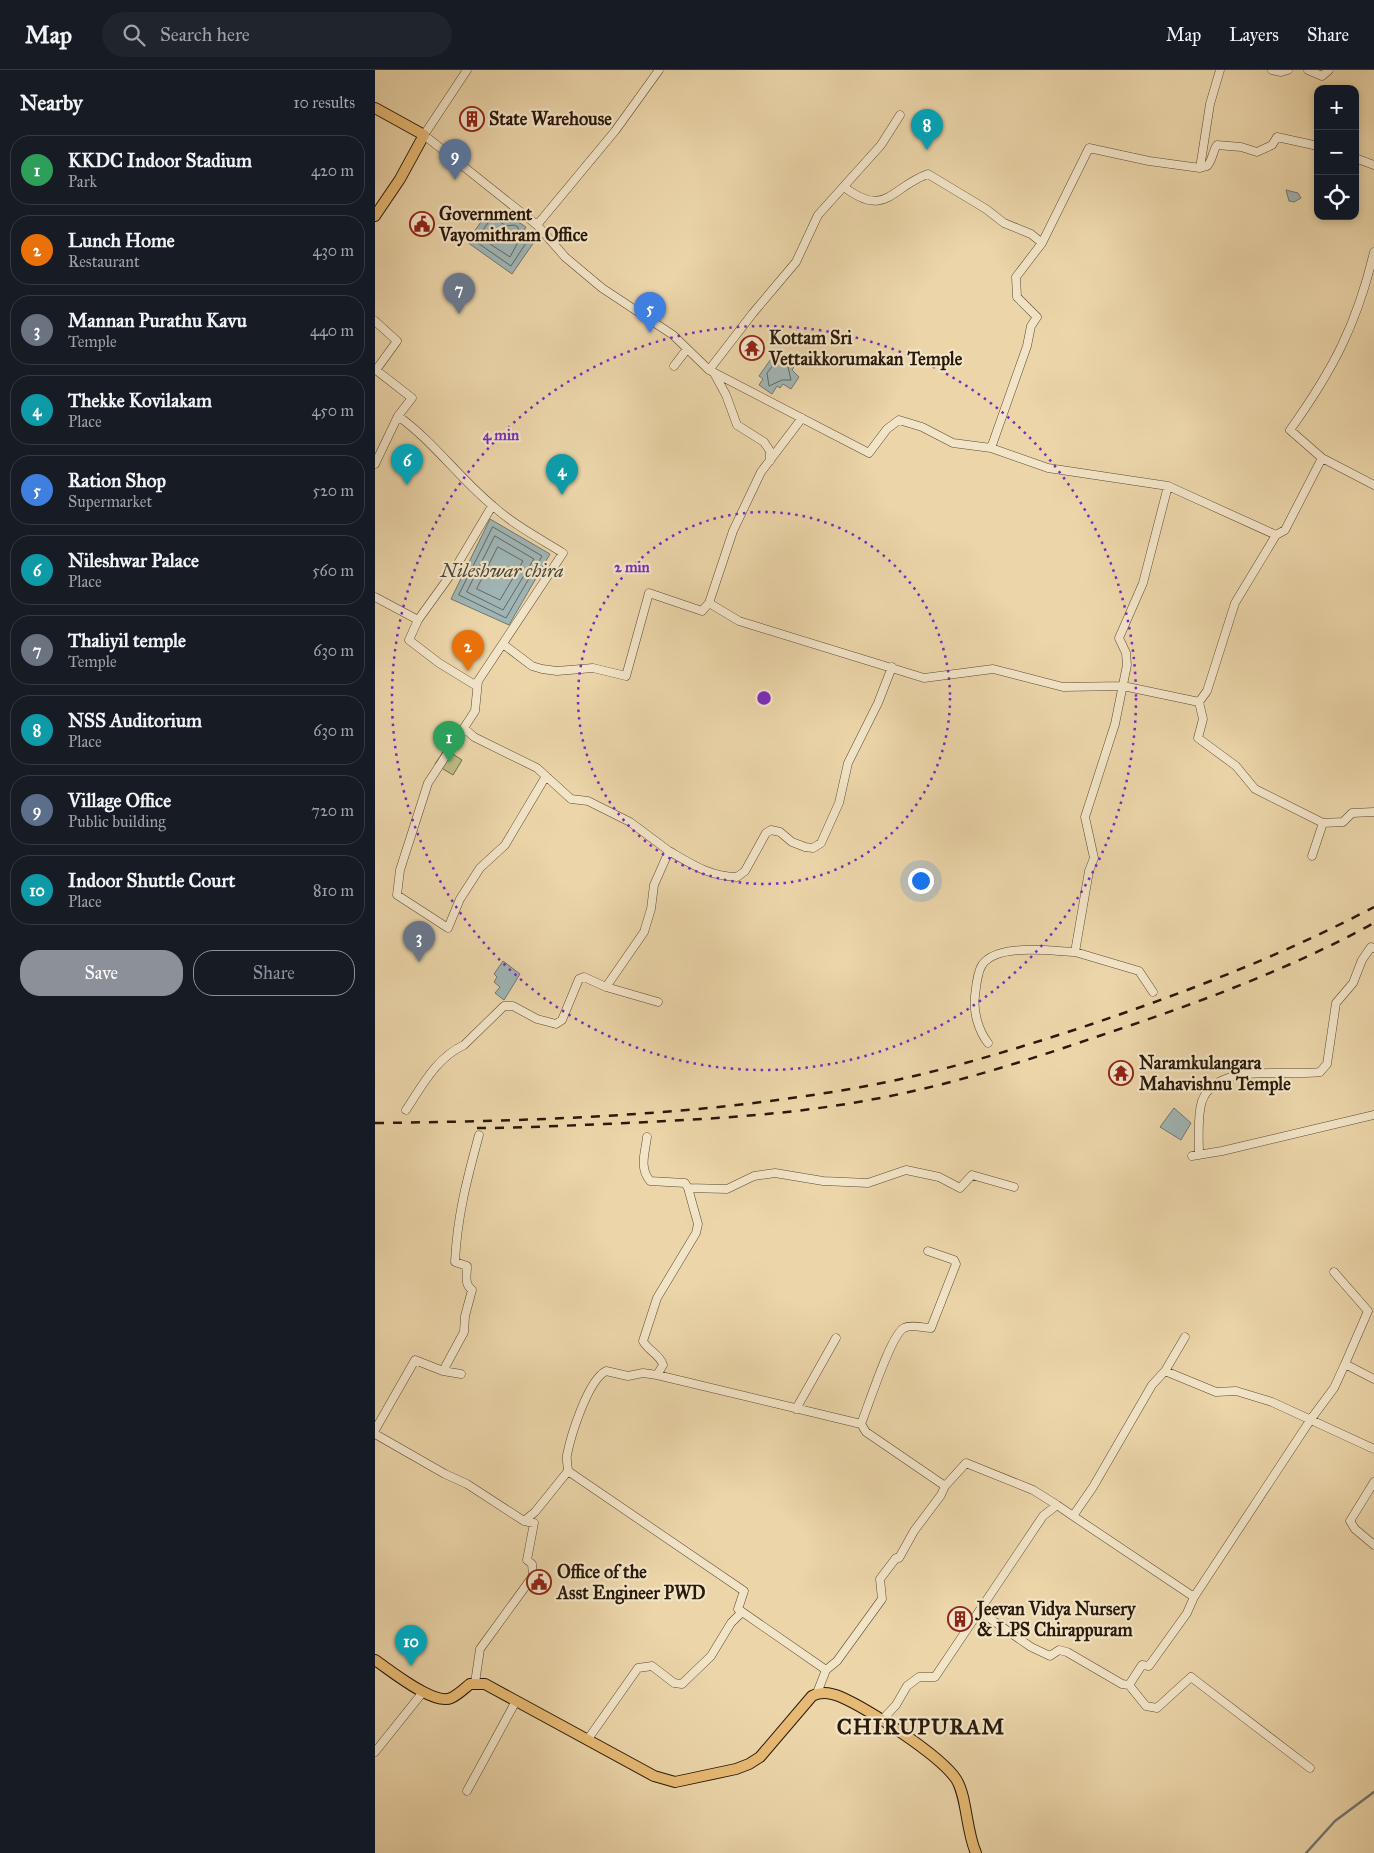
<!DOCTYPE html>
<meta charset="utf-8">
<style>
:root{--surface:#171b24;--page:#20242c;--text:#f1f3f6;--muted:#9ea1a6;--line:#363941;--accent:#8c9099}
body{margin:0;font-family:"IM FELL Great Primer",serif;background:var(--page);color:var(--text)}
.controls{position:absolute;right:15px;top:15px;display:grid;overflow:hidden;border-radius:10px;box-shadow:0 2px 8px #0003}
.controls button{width:45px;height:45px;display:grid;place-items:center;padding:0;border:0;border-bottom:1px solid var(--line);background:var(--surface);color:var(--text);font:25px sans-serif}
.you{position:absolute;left:545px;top:810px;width:18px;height:18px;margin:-12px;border:4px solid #fff;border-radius:50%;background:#1a73e8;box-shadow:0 0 0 8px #1a73e833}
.badge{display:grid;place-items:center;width:32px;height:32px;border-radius:50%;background:var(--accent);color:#fff;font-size:16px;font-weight:700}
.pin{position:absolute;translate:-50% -41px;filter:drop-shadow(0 1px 2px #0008)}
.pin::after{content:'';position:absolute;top:26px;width:18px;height:15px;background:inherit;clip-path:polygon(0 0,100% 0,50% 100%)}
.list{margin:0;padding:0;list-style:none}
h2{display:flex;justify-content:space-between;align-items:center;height:65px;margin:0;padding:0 20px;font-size:21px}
h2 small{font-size:16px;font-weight:400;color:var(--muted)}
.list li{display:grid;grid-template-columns:32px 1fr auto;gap:15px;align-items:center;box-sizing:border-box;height:70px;margin:0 10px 10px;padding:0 10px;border:1px solid var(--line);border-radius:20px}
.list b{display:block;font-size:19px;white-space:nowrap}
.list p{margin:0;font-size:16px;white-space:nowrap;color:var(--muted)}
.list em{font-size:16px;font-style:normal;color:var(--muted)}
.actions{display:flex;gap:10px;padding:15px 20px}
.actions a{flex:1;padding:11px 0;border:1px solid var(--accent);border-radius:20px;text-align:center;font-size:18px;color:var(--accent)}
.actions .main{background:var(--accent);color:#fff}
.icon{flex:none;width:28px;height:28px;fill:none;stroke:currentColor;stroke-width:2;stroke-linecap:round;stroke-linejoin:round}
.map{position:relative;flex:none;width:999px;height:1783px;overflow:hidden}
header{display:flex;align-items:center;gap:30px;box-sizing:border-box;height:70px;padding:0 25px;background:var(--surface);border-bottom:1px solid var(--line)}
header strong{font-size:24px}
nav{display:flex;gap:28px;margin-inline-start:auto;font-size:18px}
.search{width:350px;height:45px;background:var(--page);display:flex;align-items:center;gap:12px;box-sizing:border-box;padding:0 18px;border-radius:28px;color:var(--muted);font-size:19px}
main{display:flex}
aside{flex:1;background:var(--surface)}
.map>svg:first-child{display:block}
.green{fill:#bdbc84;stroke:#736a47}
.water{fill:#9fb5b5;stroke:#707771}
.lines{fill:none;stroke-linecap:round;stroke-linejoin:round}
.shore{stroke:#646760;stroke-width:1}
.stream{stroke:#707771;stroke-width:2.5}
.minor-casing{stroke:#5a4832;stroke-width:9}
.major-casing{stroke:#29190a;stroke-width:12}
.minor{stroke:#f2e4c7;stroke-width:8}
.major{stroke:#e6ba74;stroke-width:10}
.rail{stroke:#29190a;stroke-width:2.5;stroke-dasharray:9 9;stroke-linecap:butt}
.ring{fill:none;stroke:#7b2cbf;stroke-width:2.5;stroke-dasharray:2.5 5}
.labels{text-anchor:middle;stroke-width:4.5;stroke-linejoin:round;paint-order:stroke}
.poi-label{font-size:18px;font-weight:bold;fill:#29190a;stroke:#f2e4c7;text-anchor:start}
.water-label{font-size:19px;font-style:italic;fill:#4c483d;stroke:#f2e4c7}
.district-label{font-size:22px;font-weight:bold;letter-spacing:1px;fill:#29190a;stroke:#f2e4c7}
.centre{fill:#7b2cbf;stroke:#f2e4c7;stroke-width:2.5}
.ring-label{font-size:15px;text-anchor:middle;font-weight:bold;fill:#7b2cbf;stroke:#f2e4c7;stroke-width:4.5;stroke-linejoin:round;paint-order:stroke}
</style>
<header>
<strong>Map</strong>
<div class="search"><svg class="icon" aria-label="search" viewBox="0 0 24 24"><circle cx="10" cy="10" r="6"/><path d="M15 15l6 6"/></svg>Search here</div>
<nav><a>Map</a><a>Layers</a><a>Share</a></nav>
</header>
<main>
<aside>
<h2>Nearby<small>10 results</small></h2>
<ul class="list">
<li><span class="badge" style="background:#2e9e5b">1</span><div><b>KKDC Indoor Stadium</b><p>Park</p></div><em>420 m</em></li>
<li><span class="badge" style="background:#e8710a">2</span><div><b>Lunch Home</b><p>Restaurant</p></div><em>430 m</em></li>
<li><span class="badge" style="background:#6b7280">3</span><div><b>Mannan Purathu Kavu</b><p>Temple</p></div><em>440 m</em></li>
<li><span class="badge" style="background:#0f9aa8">4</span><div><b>Thekke Kovilakam</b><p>Place</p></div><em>450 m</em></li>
<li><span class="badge" style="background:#3f7fe0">5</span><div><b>Ration Shop</b><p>Supermarket</p></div><em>520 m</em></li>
<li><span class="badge" style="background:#0f9aa8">6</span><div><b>Nileshwar Palace</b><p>Place</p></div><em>560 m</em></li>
<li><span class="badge" style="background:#6b7280">7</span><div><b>Thaliyil temple</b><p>Temple</p></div><em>630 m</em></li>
<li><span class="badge" style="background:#0f9aa8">8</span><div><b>NSS Auditorium</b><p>Place</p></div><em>630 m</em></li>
<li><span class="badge" style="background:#5c6f8a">9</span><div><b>Village Office</b><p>Public building</p></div><em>720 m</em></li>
<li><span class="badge" style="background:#0f9aa8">10</span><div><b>Indoor Shuttle Court</b><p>Place</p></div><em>810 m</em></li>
</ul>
<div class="actions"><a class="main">Save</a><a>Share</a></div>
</aside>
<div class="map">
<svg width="999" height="1783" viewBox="0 0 999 1783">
<rect width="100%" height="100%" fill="#ebd5a9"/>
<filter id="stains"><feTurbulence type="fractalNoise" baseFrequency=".004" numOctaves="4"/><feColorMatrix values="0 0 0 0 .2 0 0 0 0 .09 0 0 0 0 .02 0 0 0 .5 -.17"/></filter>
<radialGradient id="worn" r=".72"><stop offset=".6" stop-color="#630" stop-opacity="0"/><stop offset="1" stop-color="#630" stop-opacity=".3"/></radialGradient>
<!-- green -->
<path class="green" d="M 70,679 L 87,690 L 78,705 L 60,694 Z"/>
<!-- water -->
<path class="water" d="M 911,120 L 923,123 L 926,128 L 919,132 L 914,131 Z
M 115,139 L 134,152 L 137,148 L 151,157 L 147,164 L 159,172 L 137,204 L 92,172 Z
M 405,285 L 420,295 L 417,300 L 424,307 L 416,319 L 408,314 L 405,318 L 402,316 L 397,324 L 384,315 L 388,309 L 384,306 L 398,286 L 402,289 Z
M 115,449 L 175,484 L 134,555 L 76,529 Z
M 128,891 L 145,904 L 129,930 L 120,923 L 125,917 L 119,912 L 122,907 L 119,904 Z
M 799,1038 L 816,1053 L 806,1070 L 785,1057 Z"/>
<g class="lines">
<!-- shore -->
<path class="shore" d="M 118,147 L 131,156 L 139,155 L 143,157 L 143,166 L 151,173 L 136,196 L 100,171 Z
M 117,156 L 135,163 L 142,174 L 135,187 L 109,170 Z
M 406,292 L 413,297 L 416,310 L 407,310 L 394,316 L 392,303 L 399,294 Z
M 118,457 L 167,486 L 131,548 L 84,525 Z
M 120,466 L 159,489 L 128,540 L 92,522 Z
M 123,477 L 148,491 L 125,530 L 102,519 Z"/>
<!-- stream -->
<path class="stream" d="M 931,1783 L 960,1751 L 999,1722"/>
<defs>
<path id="minor" d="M 92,0 L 49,65 L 162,155 L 190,187 L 227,218 L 298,265 L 334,300 L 494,383 L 512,359 L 524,350 L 547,357 L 578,373 L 616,378 L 673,398 L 793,416 L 768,513 L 744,568 L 751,583 L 752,595 L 740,654 L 710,747 L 719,788 L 714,801 L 700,882 L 764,901 L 778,922
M 897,0 L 906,2 L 913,0
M 933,0 L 947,6 L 954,0
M 980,88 L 999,95
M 825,98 L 832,96 C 838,90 837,82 842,75 L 866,77 L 882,82 L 897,75 L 902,67 L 943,76
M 469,117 C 511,149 516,117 553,104 L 611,139 L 629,153 L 656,164 L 667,173
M 162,155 L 240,61 L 284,0
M 0,251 L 22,271 L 1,300 L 37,328 L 23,346 L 0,394
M 299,296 L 312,279
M 334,300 L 378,243 L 421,192 L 443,145 L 506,75 L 525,45
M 339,303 L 351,325 L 362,355 L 389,372 L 395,381 L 395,391
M 23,346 C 59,372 84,408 118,436 C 139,455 164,468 188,483 L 103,611 L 100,641 L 53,713 L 25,800 L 22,825 L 73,858 L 85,829 L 105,798 L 130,775 L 171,706
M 616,378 L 652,276 L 656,256 L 662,247 L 642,227 L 641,207 L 667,173 L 714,78 L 774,91 L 825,98 L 835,34 L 845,0
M 947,388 L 915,360 C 958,300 982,254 999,182
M 793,416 L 901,465 L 910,460 L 947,388 L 999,415
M 0,527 L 43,550 L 34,570 L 64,593 L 100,615 L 103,611
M 334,533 L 364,551 L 549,608 L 618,599 L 688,617 L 748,616 L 824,632 L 828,649 L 823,668 L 861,696 L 880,719 L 948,753 L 968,752 L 977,743 L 999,742
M 43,550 L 79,500 L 117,436
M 128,574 L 157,596 L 167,599 L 182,601 L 218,598 L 251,606 L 274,523 L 327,541 L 334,533 L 358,461 L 386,402 L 427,348
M 824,632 L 832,621 L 860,533 L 901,465
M 294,781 C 318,795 334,806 362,807 L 370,801 L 391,763 L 396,760 L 405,762 L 417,772 L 430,777 L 438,778 L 446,773 L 464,733 L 473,693 L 503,633 L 517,597
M 937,786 L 948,753
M 231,917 L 283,932
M 613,973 C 603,960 598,941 600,926 C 601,917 602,903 607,895 C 622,873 675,881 700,882
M 31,1040 C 47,1016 61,988 89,975 L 129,936 L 138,936 L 162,949 L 181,954 L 187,950 L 204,909 L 209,907 L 231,917 L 269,862 L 276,839 L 279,815 L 294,781 L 255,752 L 213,731 L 196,729 L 162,698 L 99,667 L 89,658
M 272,1067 C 270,1084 264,1097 275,1111 L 310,1113 L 313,1118 L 323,1154 L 321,1163 L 282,1228 L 268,1271 C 273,1281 285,1284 288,1295 L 282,1305
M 824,1085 C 824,1069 822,1046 827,1031 C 842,991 913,1007 945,1002 L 952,994 L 961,933 L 978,913 L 987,890 L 996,877 L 999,878
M 817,1086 L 847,1081 L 999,1045
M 313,1118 L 352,1119 L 379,1106 L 400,1103 L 448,1111 L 493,1113 L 531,1100 L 564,1107 L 585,1118 L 597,1105 L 639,1117
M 959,1202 L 993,1241 L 970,1294 L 999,1309
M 68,1301 L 89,1262 L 90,1246 L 97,1220 C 89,1214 92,1205 92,1196 L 80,1192 C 82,1147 92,1109 104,1065
M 790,1301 L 810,1267
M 421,1339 L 461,1268
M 0,1360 L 40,1290 L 68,1301 L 86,1304
M 0,1364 L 70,1404 L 92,1414 L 149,1451 L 159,1453 L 152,1490 L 157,1494 L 158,1506 L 105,1579 L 100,1613
M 193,1401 L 369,1521 L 363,1539 L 451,1600 L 442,1623
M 999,1412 L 975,1451 L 980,1459 L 999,1475
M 570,1416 L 591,1393 L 658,1420 L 682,1435
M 149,1451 L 160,1442 L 193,1401 C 193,1396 191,1390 192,1385 C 196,1365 213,1310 231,1301 L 253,1306 L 268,1303 L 282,1305 L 486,1354
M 819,1527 L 936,1349 L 959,1318 L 970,1294
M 604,1541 L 656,1577 L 675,1586 L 684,1580 L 692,1582 L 747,1614 L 754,1615 L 767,1595 L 774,1596 L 812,1543 L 819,1527 L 698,1446
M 451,1600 L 462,1591 L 507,1529 L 505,1509 L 521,1488 L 524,1488 L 539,1461 L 566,1425 L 570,1416 L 491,1362 L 486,1354 C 493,1337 516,1264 529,1258 C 536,1254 548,1258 556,1258 L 581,1194 L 579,1190 L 553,1181
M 754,1615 L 771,1636 L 782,1638 L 816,1607 L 935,1698
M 507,1650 L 521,1635 L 532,1616 L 544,1607 L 560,1607 L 668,1446 L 682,1435 L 698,1446 L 718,1417 L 777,1315 L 790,1301 L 841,1322 L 861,1321 L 897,1332 L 999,1379
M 213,1669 L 263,1598 L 277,1596 L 299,1613 L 307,1614 L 336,1586 L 356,1553 L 367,1542
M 0,1682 L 48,1622
M 92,1721 L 141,1631"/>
<path id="major" d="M 0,38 L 49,65 L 25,109 L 0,146
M 0,1590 C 15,1600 59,1636 76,1628 C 83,1625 90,1618 95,1614 L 110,1614 L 279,1706 L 300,1712 L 361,1699 L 374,1694 L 385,1687 L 437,1626 C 446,1621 457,1623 466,1627 C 493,1639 565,1685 581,1709 C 592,1726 591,1761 601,1783"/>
</defs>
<!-- minor casing -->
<use href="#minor" class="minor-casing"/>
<!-- major casing -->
<use href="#major" class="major-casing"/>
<!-- minor -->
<use href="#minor" class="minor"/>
<!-- major -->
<use href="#major" class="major"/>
<!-- rail -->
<path class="rail" d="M 0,1053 C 162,1051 326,1046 486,1017 C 559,1004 631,982 702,959 C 804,925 904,887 999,837
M 102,1058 C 152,1058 202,1055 252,1053 C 333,1049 414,1045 494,1030 C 573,1016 651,991 727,965 C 820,934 913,900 999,853"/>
</g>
<!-- distance rings -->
<g class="ring">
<circle cx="389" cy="628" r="186"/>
<circle cx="389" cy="628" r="372"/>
</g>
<!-- icons -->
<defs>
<symbol id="building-ring" viewBox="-11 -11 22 22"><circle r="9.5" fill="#f2e4c7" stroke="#8f2418" stroke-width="1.5"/><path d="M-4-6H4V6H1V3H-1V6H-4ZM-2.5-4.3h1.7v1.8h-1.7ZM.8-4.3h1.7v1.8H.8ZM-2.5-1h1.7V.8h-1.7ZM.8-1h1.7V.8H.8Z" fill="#8f2418"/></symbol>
<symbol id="civic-ring" viewBox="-11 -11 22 22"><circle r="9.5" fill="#f2e4c7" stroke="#8f2418" stroke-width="1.5"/><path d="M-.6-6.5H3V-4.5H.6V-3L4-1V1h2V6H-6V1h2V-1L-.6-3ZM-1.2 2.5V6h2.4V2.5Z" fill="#8f2418"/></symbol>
<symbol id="temple-ring" viewBox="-11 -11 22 22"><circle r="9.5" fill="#f2e4c7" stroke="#8f2418" stroke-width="1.5"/><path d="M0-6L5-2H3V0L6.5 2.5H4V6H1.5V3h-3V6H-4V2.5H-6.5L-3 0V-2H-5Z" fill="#8f2418"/></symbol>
</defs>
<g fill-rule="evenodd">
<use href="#building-ring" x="83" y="35" width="28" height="28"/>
<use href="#civic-ring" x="33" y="140" width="28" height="28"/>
<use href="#temple-ring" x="363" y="264" width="28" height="28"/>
<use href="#temple-ring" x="732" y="989" width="28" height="28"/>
<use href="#civic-ring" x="150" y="1498" width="28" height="28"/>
<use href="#building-ring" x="571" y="1535" width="28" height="28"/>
</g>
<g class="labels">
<!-- poi labels -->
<g class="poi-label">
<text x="114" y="55">State Warehouse</text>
<text x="64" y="150">Government<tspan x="64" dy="21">Vayomithram Office</tspan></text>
<text x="394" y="274">Kottam Sri<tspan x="394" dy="21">Vettaikkorumakan Temple</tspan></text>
<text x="764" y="999">Naramkulangara<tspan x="764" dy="21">Mahavishnu Temple</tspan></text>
<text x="182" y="1508">Office of the<tspan x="182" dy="21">Asst Engineer PWD</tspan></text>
<text x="602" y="1545">Jeevan Vidya Nursery<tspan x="602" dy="21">&amp; LPS Chirappuram</tspan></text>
</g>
<!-- water labels -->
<g class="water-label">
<text x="127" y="507">Nileshwar chira</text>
</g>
<!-- district labels -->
<g class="district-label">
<text x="546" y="1664">CHIRUPURAM</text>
</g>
</g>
<circle cx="389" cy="628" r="8" class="centre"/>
<g class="ring-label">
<text x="126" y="370">4 min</text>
<text x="257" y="502">2 min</text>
</g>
<rect width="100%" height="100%" filter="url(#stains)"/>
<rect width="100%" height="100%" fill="url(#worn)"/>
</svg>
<div class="controls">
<button>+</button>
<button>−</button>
<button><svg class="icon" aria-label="locate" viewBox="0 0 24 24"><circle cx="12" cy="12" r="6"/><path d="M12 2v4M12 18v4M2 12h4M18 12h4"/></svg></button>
</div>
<div class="you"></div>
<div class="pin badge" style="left:74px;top:692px;background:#2e9e5b">1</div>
<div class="pin badge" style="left:93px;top:601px;background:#e8710a">2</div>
<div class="pin badge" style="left:44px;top:892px;background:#6b7280">3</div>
<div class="pin badge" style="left:187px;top:425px;background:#0f9aa8">4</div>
<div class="pin badge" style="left:275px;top:263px;background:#3f7fe0">5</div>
<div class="pin badge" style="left:32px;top:415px;background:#0f9aa8">6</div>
<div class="pin badge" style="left:84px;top:244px;background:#6b7280">7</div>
<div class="pin badge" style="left:552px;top:80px;background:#0f9aa8">8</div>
<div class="pin badge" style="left:80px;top:110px;background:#5c6f8a">9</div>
<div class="pin badge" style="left:36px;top:1596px;background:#0f9aa8">10</div>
</div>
</main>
